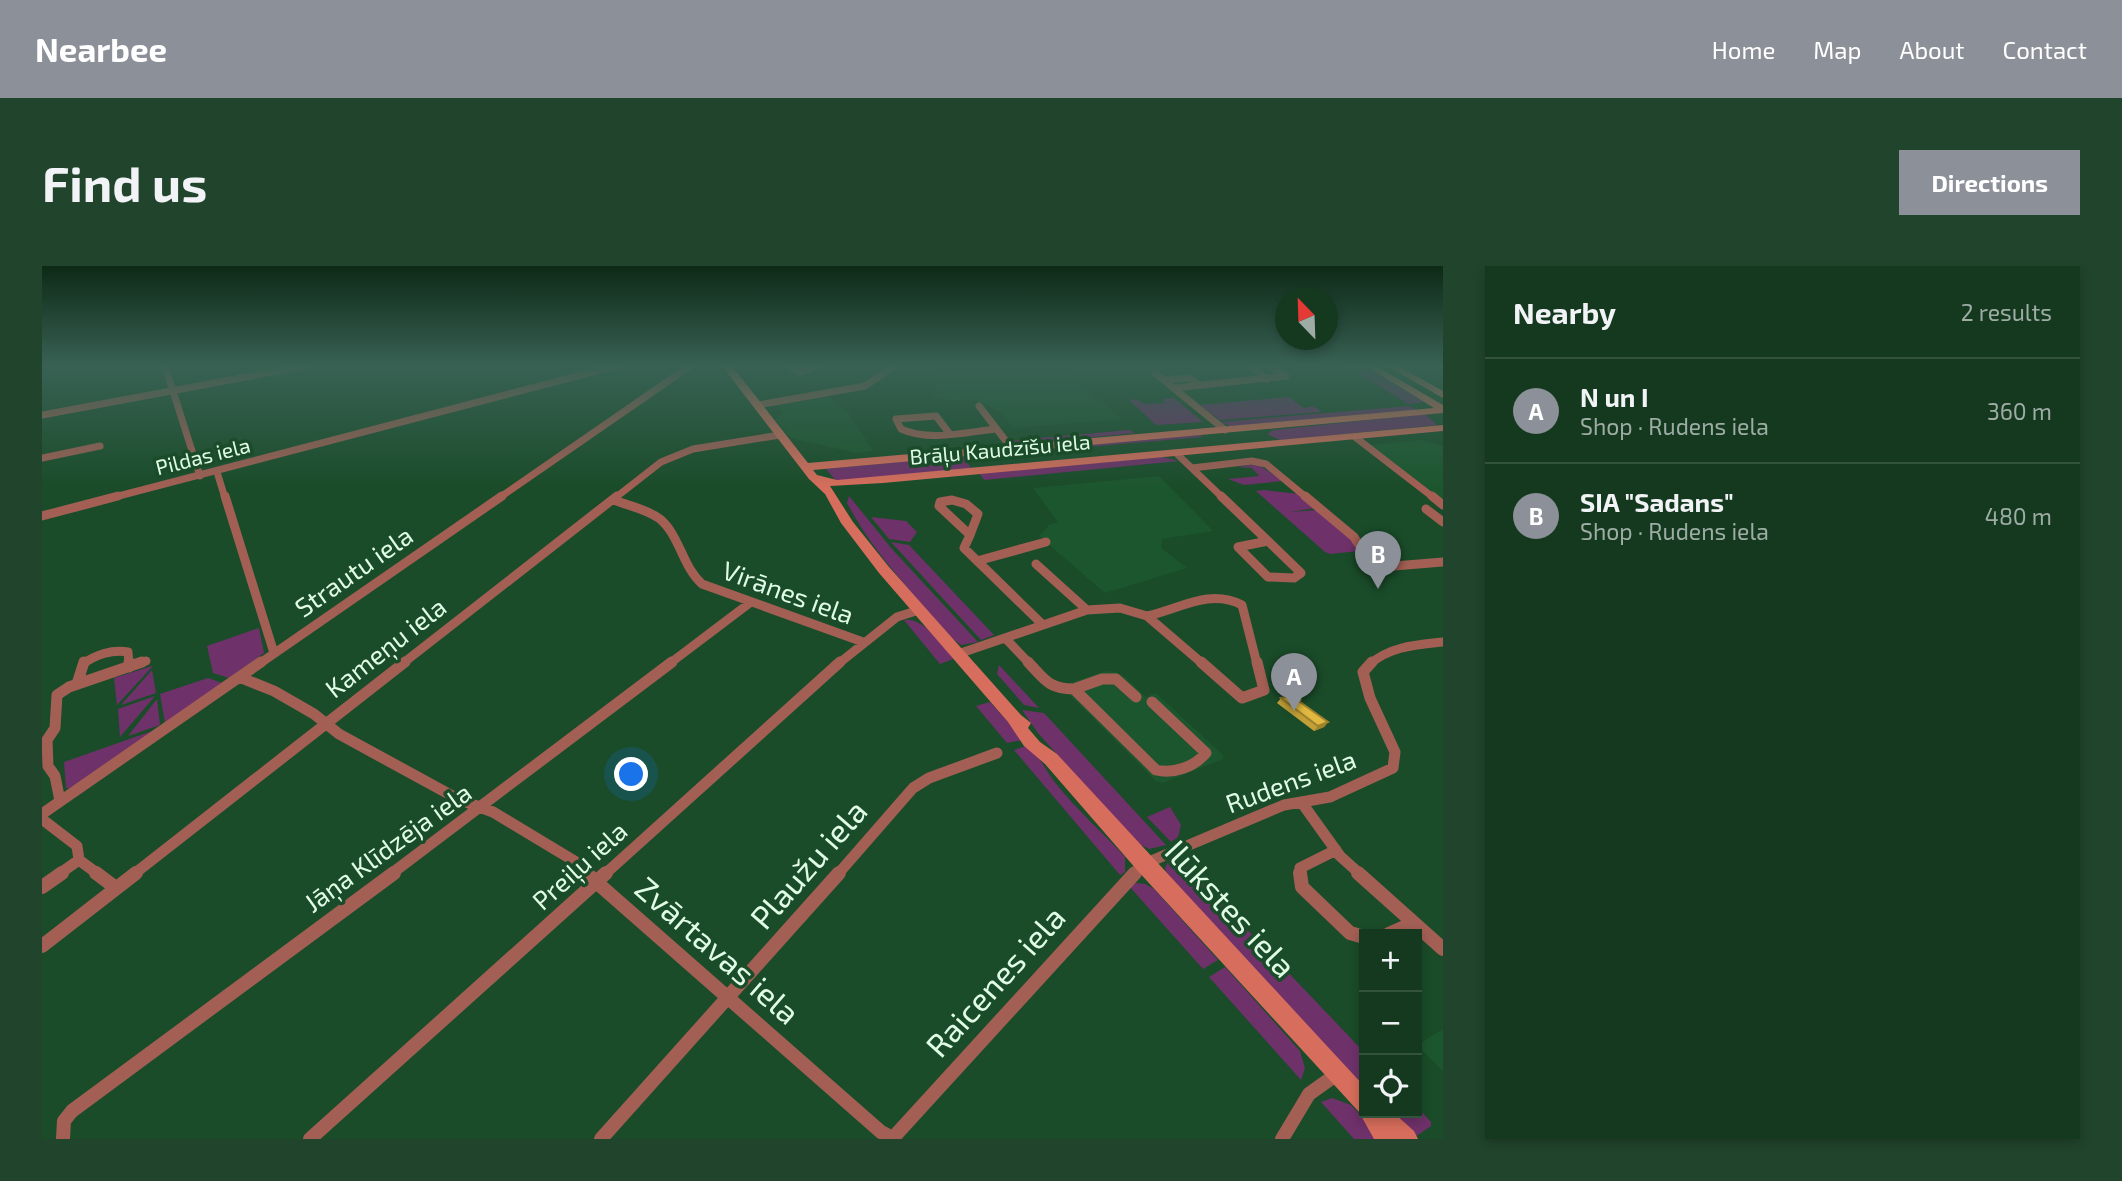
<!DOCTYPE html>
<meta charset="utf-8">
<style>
:root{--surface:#14391f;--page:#21442c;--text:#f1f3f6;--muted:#9daca4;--line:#33533d;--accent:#8c9099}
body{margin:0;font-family:"Exo 2",sans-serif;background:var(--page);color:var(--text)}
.controls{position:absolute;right:21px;bottom:21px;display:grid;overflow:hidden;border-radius:0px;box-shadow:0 4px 10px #0003}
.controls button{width:63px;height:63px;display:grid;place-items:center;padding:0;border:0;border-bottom:2px solid var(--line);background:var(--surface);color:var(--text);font:35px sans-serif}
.compass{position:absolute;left:1233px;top:21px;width:63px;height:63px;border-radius:50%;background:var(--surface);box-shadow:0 4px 10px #0003;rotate:337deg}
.you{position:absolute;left:590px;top:509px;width:24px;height:24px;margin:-18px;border:5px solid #fff;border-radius:50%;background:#1a73e8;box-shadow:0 0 0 10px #1a73e833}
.badge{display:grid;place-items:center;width:46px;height:46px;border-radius:50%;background:var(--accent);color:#fff;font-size:23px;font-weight:700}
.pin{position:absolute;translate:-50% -58px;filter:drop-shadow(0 2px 4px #0008)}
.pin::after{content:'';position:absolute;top:37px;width:24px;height:21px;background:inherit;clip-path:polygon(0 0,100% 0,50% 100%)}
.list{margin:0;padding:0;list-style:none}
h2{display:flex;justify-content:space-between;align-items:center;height:91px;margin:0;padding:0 28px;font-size:30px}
h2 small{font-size:23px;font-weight:400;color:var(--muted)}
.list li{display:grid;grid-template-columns:46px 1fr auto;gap:21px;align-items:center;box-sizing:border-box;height:105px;padding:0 28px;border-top:2px solid var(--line)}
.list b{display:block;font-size:26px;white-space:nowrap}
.list p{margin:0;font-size:23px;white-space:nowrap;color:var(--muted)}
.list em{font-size:23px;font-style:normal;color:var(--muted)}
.icon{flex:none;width:38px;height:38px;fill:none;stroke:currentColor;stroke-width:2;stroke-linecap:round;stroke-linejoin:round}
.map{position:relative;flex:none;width:1401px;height:873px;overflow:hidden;border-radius:0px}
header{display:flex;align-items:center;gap:42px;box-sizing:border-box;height:98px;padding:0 35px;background:var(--accent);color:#fff}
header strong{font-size:33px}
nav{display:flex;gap:38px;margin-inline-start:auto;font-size:24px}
.intro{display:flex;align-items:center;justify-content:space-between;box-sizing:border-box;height:168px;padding:0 42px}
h1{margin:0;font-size:49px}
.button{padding:18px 32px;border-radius:0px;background:var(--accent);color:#fff;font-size:24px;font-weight:700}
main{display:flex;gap:42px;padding:0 42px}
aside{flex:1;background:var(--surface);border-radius:0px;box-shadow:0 4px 10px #0003}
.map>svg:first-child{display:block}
.built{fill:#1c562e}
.green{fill:#6f316a}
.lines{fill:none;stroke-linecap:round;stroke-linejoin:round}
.street-far3{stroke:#a35f54;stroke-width:7}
.street-far2{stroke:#a35f54;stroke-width:9}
.street-far1{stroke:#a35f54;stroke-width:11}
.street{stroke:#a35f54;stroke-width:14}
.secondary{fill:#d76d5c;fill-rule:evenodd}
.wall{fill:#c29f37}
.shaded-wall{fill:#9e822d}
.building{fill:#e1b940;stroke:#9e822d;stroke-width:2}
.labels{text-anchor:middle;stroke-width:7;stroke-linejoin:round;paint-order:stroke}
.far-street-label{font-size:21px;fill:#e1fce6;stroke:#1a4c29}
.street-label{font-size:26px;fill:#e1fce6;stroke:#1a4c29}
.near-street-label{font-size:32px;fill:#e1fce6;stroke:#1a4c29}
</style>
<header>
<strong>Nearbee</strong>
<nav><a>Home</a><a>Map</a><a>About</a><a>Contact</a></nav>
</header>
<div class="intro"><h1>Find us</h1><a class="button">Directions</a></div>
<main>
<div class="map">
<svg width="1401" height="873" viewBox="0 0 1401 873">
<rect width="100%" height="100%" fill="#1a4c29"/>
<!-- built -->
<path class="built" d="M 973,104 L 988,107 L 1024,104 L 1080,153 L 972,162 L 957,145 L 933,133 L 909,135 L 892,131 L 894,123 L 891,110 Z
M 784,128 L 808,149 L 831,185 L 814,187 L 749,172 L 734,154 L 741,147 L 733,137 Z
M 1380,174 L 1401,180 L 1401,236 L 1329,179 Z
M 1117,210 L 1171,265 L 1120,273 L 1119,282 L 1145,302 L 1063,327 L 997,270 L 1007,259 L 1016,256 L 991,222 Z
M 1064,405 L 1074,406 L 1083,411 L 1104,431 L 1114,427 L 1181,489 L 1181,493 L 1121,517 L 1114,515 L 1019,420 Z
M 1401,763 L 1401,805 L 1375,779 Z"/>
<!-- green -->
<path class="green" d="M 1304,100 L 1323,100 L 1382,136 L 1366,138 Z
M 1247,131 L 1262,142 L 1271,140 L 1280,146 L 1178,154 L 1158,139 Z
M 1132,132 L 1161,156 L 1114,159 L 1087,134 L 1094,133 L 1103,138 L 1123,137 L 1120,133 Z
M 1367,140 L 1375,144 L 1189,160 L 1178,156 Z
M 1383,148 L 1395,159 L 1238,174 L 1225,168 L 1231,164 Z
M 1087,164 L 1093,167 L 972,179 L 966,175 Z
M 1158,169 L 1161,171 L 1009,184 L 1011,188 L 991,191 L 986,187 L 924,190 Z
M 920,190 L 930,203 L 795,216 L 784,203 Z
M 1120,191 L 1137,195 L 942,214 L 937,207 Z
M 1215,198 L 1241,215 L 1202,219 L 1186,213 L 1217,210 L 1210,202 L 1195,201 Z
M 1222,224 L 1257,228 L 1274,242 L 1248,246 L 1276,244 L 1308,270 L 1317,285 L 1288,288 L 1283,286 L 1214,225 Z
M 807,230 L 850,283 L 936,376 L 919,379 L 911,373 C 873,330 832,288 805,237 Z
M 829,251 L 864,255 L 875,266 L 868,276 L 847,273 Z
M 849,276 L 867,279 L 952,369 L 939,374 Z
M 862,354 C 881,351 901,378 911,393 L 898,398 Z
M 217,362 L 222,387 L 187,412 L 171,407 L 165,380 Z
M 957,399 L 997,442 L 982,439 L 955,408 Z
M 110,400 L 110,401 L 75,439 L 72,412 Z
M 110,404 L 114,427 L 79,439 Z
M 166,412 L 180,417 L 123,457 L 118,428 Z
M 113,430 L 78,471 L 76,443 Z
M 115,433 L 118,459 L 86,470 Z
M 948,436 L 981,472 L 980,474 L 965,477 L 934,440 Z
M 980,444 L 1002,447 L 1124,579 L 1107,583 L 1092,575 L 996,467 Z
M 116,463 L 28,522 L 24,522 L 22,496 Z
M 984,480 C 998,489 1004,506 1015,519 C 1036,545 1060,566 1083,591 L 1083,606 L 1078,609 L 972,484 Z
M 1128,541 L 1139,559 L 1136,571 L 1129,576 L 1105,551 Z
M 1136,591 L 1322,786 L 1322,822 L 1126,612 L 1123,602 L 1126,596 Z
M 1095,617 L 1103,618 L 1112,623 L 1176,694 L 1161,703 L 1087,620 Z
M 1183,701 L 1258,785 L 1263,802 L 1259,814 L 1167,711 Z
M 1290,832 L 1309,839 L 1341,873 L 1312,873 L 1279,836 Z
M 1375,841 L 1389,856 L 1389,860 L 1370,873 L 1346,847 L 1375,847 Z"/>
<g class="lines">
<!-- street-far3 -->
<path class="street-far3" d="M 123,100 L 158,210
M 748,100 L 758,106 L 776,100
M 1209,100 L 1225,113
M 1113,107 L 1183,164
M 1123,114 L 1148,112 L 1157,119
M 1132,122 L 1244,110 L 1228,100
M 716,139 L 823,120 L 852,100
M 937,140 L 970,183
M 0,149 L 263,100
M 907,167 L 894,150 L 854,153 L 859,163 C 888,176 924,166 954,163
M 1313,171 L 1392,232
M 1134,187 L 1181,232
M 0,192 L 58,180
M 1150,202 L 1210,195 L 1224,198 L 1265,232
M 175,206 L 183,232
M 69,232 L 574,100
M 457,232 L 648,100
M 573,232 L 619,196 L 651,183 L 738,169"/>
<!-- street-far2 -->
<path class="street-far2" d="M 183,230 L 232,387
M 1179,230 L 1226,275
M 1263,230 L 1312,271 L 1322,287 L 1340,301 L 1401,296
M 1390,230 L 1401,239
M 572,234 C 587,240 605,243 618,253 C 638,270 640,300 660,318 L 821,376
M 910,234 L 924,238 L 936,248 L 928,269 L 897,240 L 898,236 Z
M 1384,243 L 1401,256
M 0,250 L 76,230
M 928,269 L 922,282 L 1001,359
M 1226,275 L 1259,307 L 1252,312 L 1226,311 L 1196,281 Z
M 935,295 L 1004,276
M 994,298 L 1045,344
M 1105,350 L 1161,398
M 1105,350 C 1138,343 1167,322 1200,339 L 1215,398
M 963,372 L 988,398
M 916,388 L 1045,344 L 1078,342 L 1105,350
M 41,398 C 53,389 70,383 86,386 L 87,398
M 95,398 L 104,395
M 217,398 L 460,230
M 360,398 L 575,230
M 627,398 L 709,336
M 796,398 L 855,351 L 877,344
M 1328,398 C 1349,380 1374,379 1401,376"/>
<!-- street-far1 -->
<path class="street-far1" d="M 87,396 L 87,401
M 986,396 C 1003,414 1007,423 1032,423 L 1114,504 C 1132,508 1152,501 1164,487 L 1110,436
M 1159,396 L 1200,432 L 1222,424 L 1215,396
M 197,411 L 232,425 L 272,448 L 297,468 L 416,533 L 451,546 L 534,596 L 545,608
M 35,418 L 42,396
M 1032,423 L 1060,413 L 1074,413 L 1094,431
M 18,535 L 13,510 L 6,500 L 5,474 L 13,462 L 15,429 L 27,421 L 100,396
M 1260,537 L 1298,590 L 1318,608
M 0,548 L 219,396
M 0,553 L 35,580 L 37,594 L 56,608
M 17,608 L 37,594
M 92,608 L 363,396
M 349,608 L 630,396
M 563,608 L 798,396
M 796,608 L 871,522 L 887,512 L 955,487
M 1092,608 L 1102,598 L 1242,539 L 1288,531 L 1351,502 L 1353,486 L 1328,432 L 1321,406 L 1330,396
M 1259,608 L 1258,602 L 1294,584"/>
<!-- street -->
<path class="street" d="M 54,607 L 74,622
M 544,607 L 839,866 L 852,873
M 1258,607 L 1260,621 L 1308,667 L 1322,671
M 1316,607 L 1401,683
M 0,621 L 20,607
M 1347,668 L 1372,657
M 0,680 L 94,607
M 21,873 L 22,855 L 30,845 L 352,607
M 268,873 L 564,607
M 559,873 L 797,607
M 850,873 L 1093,607
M 1240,873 L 1267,828 L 1295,808"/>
<!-- secondary -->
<path class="secondary" d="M 680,100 L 690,100 L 766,197 L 1392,142 L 1324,100 L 1334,100 L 1401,139 L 1401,147 L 771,204 L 775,209 L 795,214 L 1401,159 L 1401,165 L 841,217 L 788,220 L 811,256 L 847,301 L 979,449 L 989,457 L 986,462 L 998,476 L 1015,488 L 1322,820 L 1322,847 L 1352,847 L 1372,865 L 1376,873 L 1332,873 L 1317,846 L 1095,604 L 1003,498 L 982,480 L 966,456 L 837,307 L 799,257 L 783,228 L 767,213 Z
M 1345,100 L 1356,100 L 1401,125 L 1401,132 Z"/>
</g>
<!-- wall -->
<path class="wall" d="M 1249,426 L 1258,436 L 1286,456 L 1282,461 L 1272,465 L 1235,437 L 1239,432 L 1246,430 Z"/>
<!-- shaded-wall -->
<path class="shaded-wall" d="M 1286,456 L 1282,461 L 1272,465 L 1276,460 Z"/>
<!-- building -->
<path class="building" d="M 1249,426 L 1259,429 L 1258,436 L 1286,456 L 1276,460 L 1239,432 L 1249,430 Z"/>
<!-- sky -->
<linearGradient id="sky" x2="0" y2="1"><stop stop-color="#0e2a17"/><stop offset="0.45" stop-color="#386154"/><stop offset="1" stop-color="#386154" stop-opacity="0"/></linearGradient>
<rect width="1401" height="222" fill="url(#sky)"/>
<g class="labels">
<!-- far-street labels -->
<g class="far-street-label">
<text transform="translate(958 184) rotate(-5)" y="7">Brāļu Kaudzīšu iela</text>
<text transform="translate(161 191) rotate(-14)" y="7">Pildas iela</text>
</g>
<!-- street labels -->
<g class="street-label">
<text transform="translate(312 306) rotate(-35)" y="9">Strautu iela</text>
<text transform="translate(746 327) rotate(20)" y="9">Virānes iela</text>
<text transform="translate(344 382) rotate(-38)" y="9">Kameņu iela</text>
<text transform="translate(1249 516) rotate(-20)" y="9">Rudens iela</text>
<text transform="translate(346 582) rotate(-36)" y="9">Jāņa Klīdzēja iela</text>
<text transform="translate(538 600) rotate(-42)" y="9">Preiļu iela</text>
</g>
<!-- near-street labels -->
<g class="near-street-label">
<text transform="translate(767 599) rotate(-49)" y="11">Plaužu iela</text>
<text transform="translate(1188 643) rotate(47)" y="11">Ilūkstes iela</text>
<text transform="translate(675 685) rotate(41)" y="11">Zvārtavas iela</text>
<text transform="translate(954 716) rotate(-48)" y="11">Raicenes iela</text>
</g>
</g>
</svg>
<div class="controls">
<button>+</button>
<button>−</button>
<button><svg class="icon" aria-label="locate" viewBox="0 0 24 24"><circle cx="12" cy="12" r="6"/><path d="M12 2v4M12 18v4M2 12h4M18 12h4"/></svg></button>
</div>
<svg class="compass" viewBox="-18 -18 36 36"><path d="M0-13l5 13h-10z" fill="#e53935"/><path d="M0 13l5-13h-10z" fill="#9daca4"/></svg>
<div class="you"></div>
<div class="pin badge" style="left:1252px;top:445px">A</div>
<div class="pin badge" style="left:1336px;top:323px">B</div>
</div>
<aside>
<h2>Nearby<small>2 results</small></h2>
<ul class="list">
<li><span class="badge">A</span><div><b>N un I</b><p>Shop · Rudens iela</p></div><em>360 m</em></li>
<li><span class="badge">B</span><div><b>SIA &quot;Sadans&quot;</b><p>Shop · Rudens iela</p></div><em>480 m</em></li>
</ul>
</aside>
</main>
